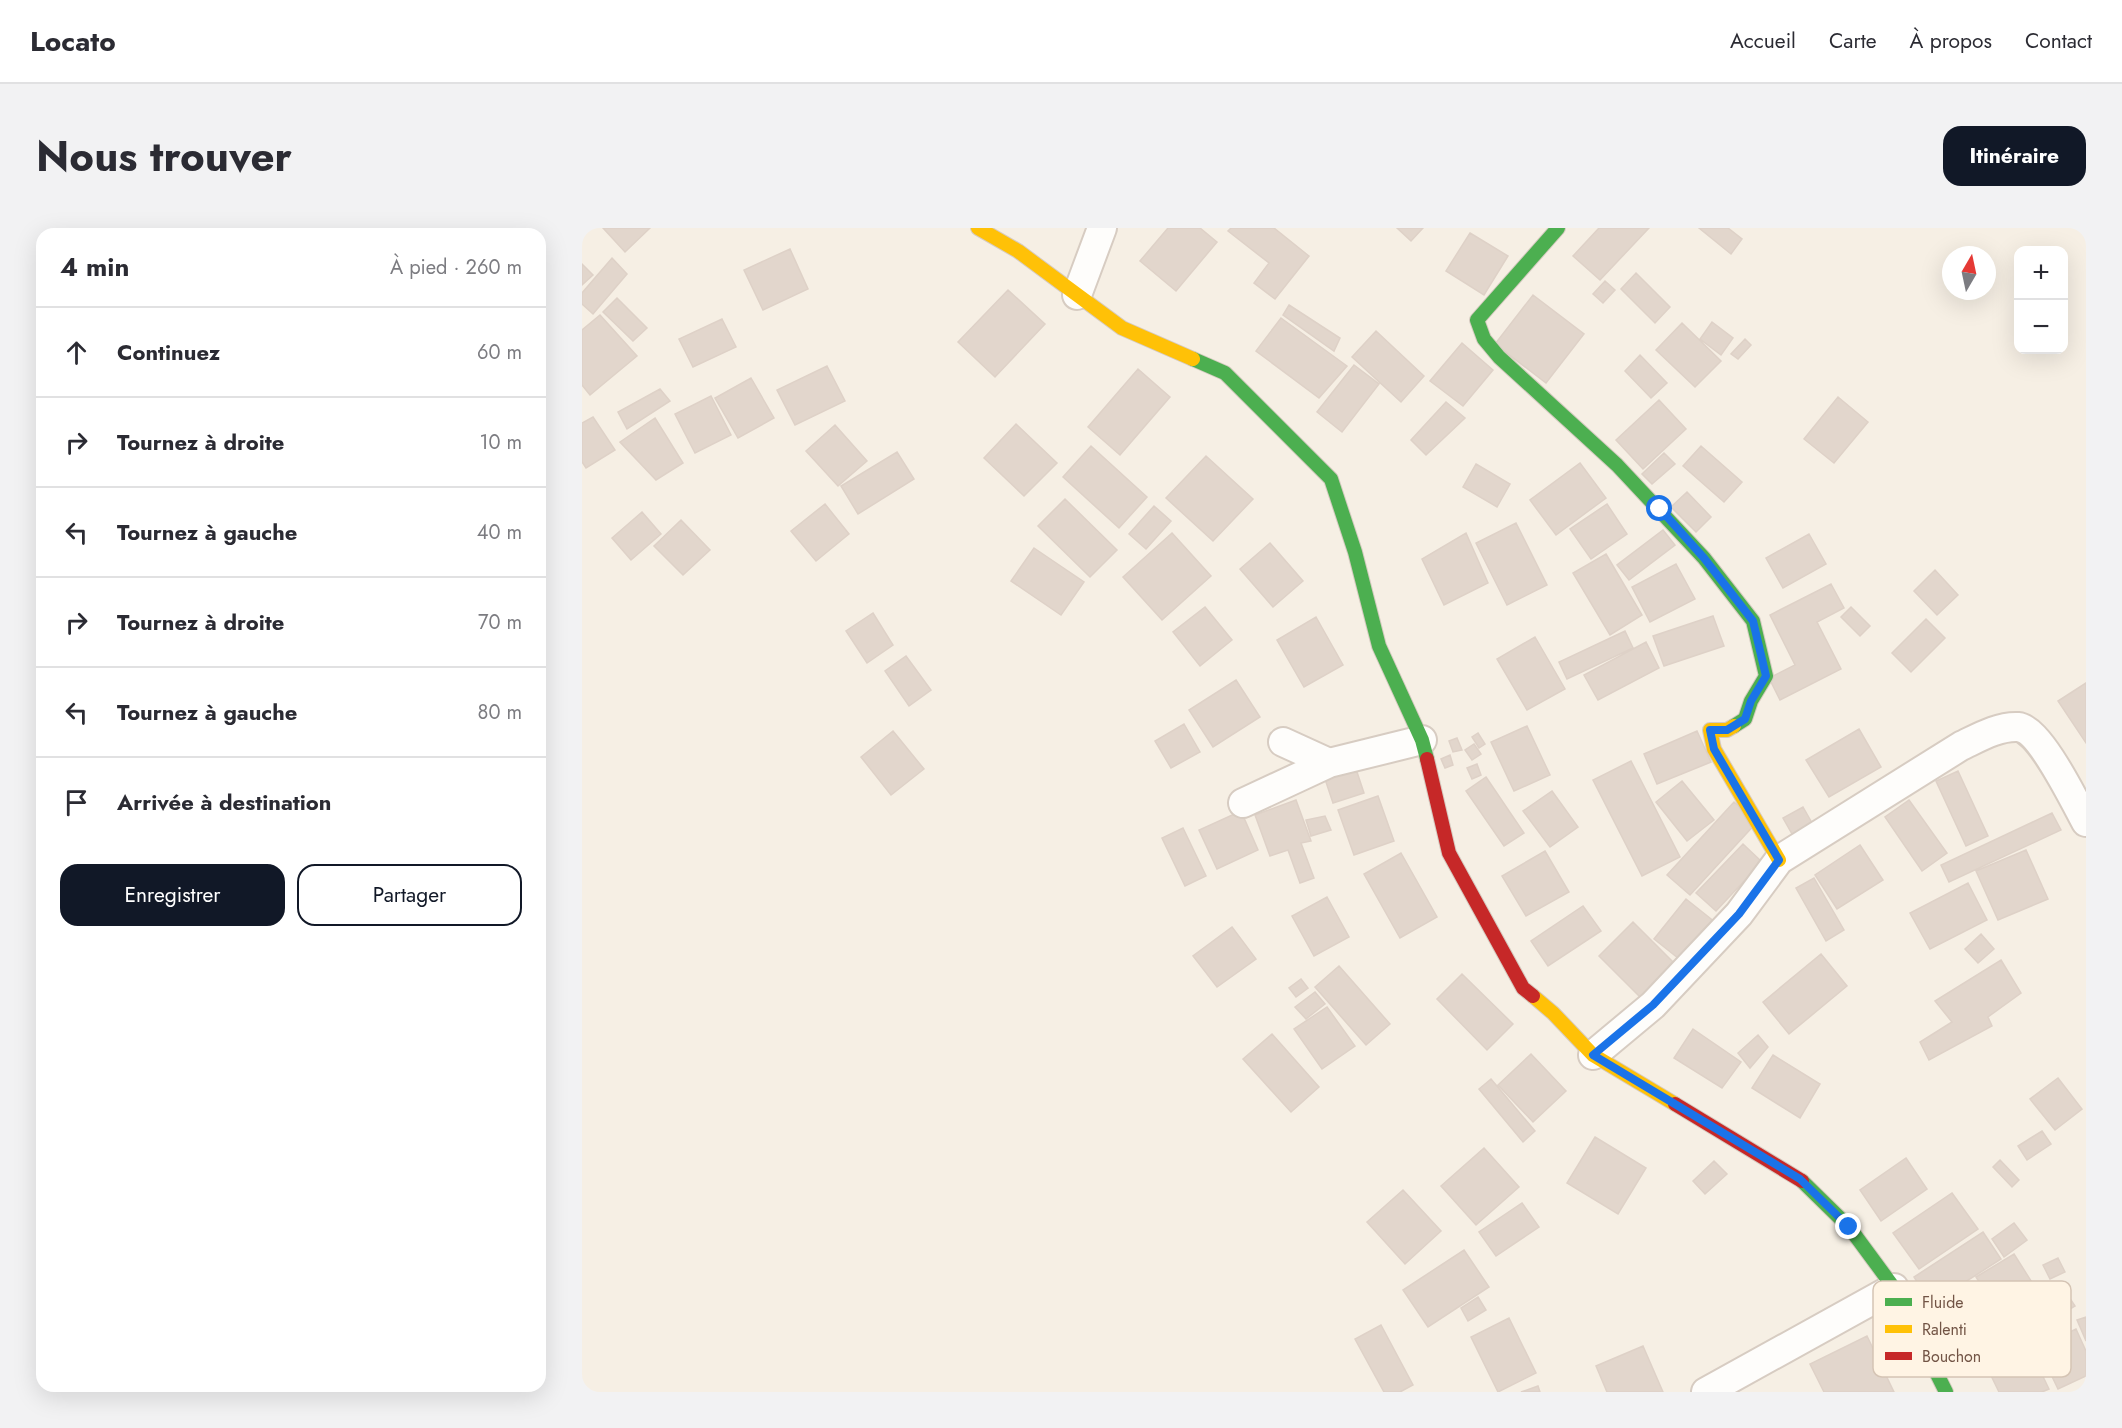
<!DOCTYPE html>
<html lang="fr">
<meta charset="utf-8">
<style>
:root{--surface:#fff;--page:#f2f2f3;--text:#2b2b33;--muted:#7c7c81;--line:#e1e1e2;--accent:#111827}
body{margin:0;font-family:Jost,sans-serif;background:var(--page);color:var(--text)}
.controls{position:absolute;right:18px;top:18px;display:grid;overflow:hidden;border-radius:12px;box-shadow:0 6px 24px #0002}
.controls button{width:54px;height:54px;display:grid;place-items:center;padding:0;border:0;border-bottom:2px solid var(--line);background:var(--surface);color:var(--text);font:30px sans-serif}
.compass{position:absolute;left:1360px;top:18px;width:54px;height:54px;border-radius:50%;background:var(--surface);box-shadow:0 6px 24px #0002;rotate:9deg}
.stop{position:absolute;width:18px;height:18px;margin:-14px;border:4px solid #1a73e8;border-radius:50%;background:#fff}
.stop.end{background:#1a73e8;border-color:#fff;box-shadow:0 2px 6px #0008}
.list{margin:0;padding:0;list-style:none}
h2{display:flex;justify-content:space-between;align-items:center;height:78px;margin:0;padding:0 24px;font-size:26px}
h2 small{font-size:20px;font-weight:400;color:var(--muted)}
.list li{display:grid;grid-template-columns:39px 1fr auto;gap:18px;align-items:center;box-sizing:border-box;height:90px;padding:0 24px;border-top:2px solid var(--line)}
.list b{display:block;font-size:22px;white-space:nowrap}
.list em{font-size:20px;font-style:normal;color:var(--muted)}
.actions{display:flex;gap:12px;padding:18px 24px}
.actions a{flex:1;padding:14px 0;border:2px solid var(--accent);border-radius:18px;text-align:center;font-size:21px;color:var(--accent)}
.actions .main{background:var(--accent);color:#fff}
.icon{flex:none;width:33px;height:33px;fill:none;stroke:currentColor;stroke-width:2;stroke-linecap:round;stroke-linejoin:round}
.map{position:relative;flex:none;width:1504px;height:1164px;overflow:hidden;border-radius:18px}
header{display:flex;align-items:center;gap:36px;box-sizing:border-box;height:84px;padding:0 30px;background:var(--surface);border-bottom:2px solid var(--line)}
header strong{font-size:28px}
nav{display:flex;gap:33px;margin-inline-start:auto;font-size:21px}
.intro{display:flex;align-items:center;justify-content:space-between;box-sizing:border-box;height:144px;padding:0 36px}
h1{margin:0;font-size:42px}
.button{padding:15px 27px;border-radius:18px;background:var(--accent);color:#fff;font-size:21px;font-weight:700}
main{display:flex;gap:36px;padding:0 36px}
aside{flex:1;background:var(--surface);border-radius:18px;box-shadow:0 6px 24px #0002}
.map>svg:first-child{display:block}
.building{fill:#e2d6cc;stroke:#ded1c7;stroke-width:1.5}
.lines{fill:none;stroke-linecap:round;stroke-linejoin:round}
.street-casing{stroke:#d7ccc2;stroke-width:32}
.fast-casing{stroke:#d6cbc1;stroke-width:16}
.slow-casing{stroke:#d6cbc1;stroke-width:16}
.jam-casing{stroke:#d6cbc1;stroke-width:16}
.street{stroke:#fefdfb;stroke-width:28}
.fast{stroke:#4caf50;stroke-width:14}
.slow{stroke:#ffc107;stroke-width:14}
.jam{stroke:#c62828;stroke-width:14}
.route{stroke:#1a73e8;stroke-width:8}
.key{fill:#fff4e4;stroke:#d5c4b4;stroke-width:1.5}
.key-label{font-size:16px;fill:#725445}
</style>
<header>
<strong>Locato</strong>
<nav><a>Accueil</a><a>Carte</a><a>À propos</a><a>Contact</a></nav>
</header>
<div class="intro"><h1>Nous trouver</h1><a class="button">Itinéraire</a></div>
<main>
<aside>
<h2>4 min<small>À pied · 260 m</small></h2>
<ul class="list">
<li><svg class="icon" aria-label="ahead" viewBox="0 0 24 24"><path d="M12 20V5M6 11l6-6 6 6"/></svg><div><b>Continuez</b></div><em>60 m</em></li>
<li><svg class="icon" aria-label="right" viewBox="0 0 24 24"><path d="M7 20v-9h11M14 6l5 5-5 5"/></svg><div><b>Tournez à droite</b></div><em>10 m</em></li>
<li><svg class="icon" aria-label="left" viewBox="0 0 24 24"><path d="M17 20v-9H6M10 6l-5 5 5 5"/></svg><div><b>Tournez à gauche</b></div><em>40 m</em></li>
<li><svg class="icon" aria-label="right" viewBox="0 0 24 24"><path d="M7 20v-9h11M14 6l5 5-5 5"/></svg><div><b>Tournez à droite</b></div><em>70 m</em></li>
<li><svg class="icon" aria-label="left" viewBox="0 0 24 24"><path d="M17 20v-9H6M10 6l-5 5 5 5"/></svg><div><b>Tournez à gauche</b></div><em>80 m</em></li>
<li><svg class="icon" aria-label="arrive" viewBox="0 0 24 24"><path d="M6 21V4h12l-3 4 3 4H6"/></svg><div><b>Arrivée à destination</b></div></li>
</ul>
<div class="actions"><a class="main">Enregistrer</a><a>Partager</a></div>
</aside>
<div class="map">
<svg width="1504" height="1164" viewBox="0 0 1504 1164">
<rect width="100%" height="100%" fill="#f6efe4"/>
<!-- building -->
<path class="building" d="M 21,0 L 68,0 L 43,24 Z
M 586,0 L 618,0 L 635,14 L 594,63 L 558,33 Z
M 649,0 L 692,0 L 727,28 L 693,71 L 672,55 L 687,35 L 646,3 Z
M 815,0 L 841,0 L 829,13 Z
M 1017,0 L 1067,0 L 1018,52 L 991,28 Z
M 1117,0 L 1146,0 L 1160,11 L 1149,26 Z
M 888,5 L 926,28 L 902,67 L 864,43 Z
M 208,21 L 226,61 L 181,82 L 162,42 Z
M 30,30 L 45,46 L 11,86 L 0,76 L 0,65 Z
M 0,36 L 11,47 L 0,57 Z
M 1054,45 L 1088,79 L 1073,95 L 1039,61 Z
M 1023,53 L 1033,62 L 1021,75 L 1011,66 Z
M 426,62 L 463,96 L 413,149 L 376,114 Z
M 951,67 L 1002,106 L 964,155 L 913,116 Z
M 35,70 L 65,100 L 51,113 L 21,84 Z
M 707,77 L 758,110 L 752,123 L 701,87 Z
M 18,87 L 55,128 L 8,167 L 0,157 L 0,102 Z
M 699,90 L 765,138 L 737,170 L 674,123 Z
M 140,91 L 154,119 L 111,139 L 97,111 Z
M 1130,94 L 1151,110 L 1139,127 L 1118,111 Z
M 1100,95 L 1139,133 L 1113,159 L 1074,122 Z
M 794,103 L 842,148 L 819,174 L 770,129 Z
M 1163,111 L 1169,117 L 1156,131 L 1149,126 Z
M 880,115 L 911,142 L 881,178 L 848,153 Z
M 1058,127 L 1085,155 L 1069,170 L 1043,143 Z
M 772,137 L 797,156 L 760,204 L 735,184 Z
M 245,138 L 263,173 L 213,197 L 195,162 Z
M 556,141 L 588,169 L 538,227 L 506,199 Z
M 169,150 L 192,190 L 156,210 L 133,170 Z
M 78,161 L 88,173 L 45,201 L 36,184 Z
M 129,168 L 149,207 L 113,225 L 93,186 Z
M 1256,169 L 1286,194 L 1252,235 L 1222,211 Z
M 1077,172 L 1104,201 L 1061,241 L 1034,212 Z
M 864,174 L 883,190 L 844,227 L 829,212 Z
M 11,189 L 33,222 L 4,240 L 0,234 L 0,195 Z
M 73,190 L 101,235 L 74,252 L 38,214 Z
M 434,196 L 475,235 L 442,268 L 402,230 Z
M 253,197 L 285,233 L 256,258 L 224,223 Z
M 509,218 L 565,269 L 537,300 L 481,249 Z
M 1119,218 L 1160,254 L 1142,274 L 1101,238 Z
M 315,224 L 332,251 L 276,286 L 259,258 Z
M 1082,225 L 1093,236 L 1070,256 L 1060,246 Z
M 624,228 L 671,271 L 631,313 L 584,270 Z
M 998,235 L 1024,270 L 974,307 L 948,272 Z
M 894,236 L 928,256 L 915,279 L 881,259 Z
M 1105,264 L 1129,289 L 1114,304 L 1089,279 Z
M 483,271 L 535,322 L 508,349 L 456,298 Z
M 243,276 L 267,306 L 234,333 L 209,303 Z
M 1025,276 L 1045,306 L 1009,331 L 988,301 Z
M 572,278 L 589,293 L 564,321 L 547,306 Z
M 60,284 L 79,306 L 49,332 L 30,310 Z
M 99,292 L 128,322 L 101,347 L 72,318 Z
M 934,295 L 965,357 L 925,377 L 894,315 Z
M 1081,302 L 1093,317 L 1047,352 L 1035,337 Z
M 590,305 L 629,348 L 580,392 L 541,349 Z
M 884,305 L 906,355 L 862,377 L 840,331 Z
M 1227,306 L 1244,336 L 1201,360 L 1184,330 Z
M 688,315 L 721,353 L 691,379 L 658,341 Z
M 452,320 L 502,354 L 479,387 L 429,353 Z
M 1024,326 L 1060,387 L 1028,407 L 991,345 Z
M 1094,336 L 1113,371 L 1068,394 L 1050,359 Z
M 1353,342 L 1376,367 L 1355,387 L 1332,363 Z
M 1249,356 L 1262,380 L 1235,394 L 1259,441 L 1198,472 L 1187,450 L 1213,437 L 1188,387 Z
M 623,379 L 650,412 L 618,438 L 591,404 Z
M 1269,379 L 1288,398 L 1278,408 L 1259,389 Z
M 291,385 L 311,417 L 285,435 L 264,403 Z
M 1131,388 L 1142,418 L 1082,438 L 1071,408 Z
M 734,389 L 761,437 L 722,459 L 695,412 Z
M 1344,391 L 1363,410 L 1329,444 L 1310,425 Z
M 1043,403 L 1051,420 L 985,451 L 977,434 Z
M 953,409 L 983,461 L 945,482 L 915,431 Z
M 1064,414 L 1077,440 L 1016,472 L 1002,447 Z
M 324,428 L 349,462 L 327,478 L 303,443 Z
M 654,452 L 678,489 L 631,519 L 607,482 Z
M 1504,455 L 1504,515 L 1476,473 Z
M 602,496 L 618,524 L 589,540 L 573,513 Z
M 945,498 L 968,547 L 932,563 L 909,514 Z
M 1277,501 L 1299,539 L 1247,569 L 1224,532 Z
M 311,503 L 342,541 L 309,567 L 279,529 Z
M 1115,503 L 1129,534 L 1075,556 L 1062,526 Z
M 896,505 L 903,516 L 897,520 L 890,509 Z
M 875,510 L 880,522 L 871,524 L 867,513 Z
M 892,516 L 899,526 L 890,532 L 883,522 Z
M 868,527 L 871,537 L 863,540 L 859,531 Z
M 1049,533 L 1098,629 L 1060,648 L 1011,552 Z
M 895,536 L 899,547 L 890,551 L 885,540 Z
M 774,541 L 782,565 L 751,575 L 743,551 Z
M 1376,543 L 1406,608 L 1384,618 L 1354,553 Z
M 904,549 L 942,605 L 922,618 L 884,563 Z
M 1100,553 L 1132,592 L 1105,613 L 1074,574 Z
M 970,563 L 996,599 L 968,619 L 941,583 Z
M 796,568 L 812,613 L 772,627 L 756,582 Z
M 714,572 L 729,613 L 719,615 L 732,650 L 718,655 L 706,622 L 688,628 L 673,587 Z
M 1327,572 L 1365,625 L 1340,643 L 1303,589 Z
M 1152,574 L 1175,594 L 1108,667 L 1085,647 Z
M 1221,579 L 1234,602 L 1214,613 L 1201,590 Z
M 659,583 L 676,622 L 635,641 L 617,602 Z
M 1470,585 L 1479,602 L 1367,654 L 1359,637 Z
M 743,588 L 749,602 L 729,608 L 724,592 Z
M 601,600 L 624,648 L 603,658 L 580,610 Z
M 1161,616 L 1180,634 L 1134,683 L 1114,665 Z
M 1278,617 L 1301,652 L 1255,681 L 1233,647 Z
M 1444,622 L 1466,671 L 1416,692 L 1394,643 Z
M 963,623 L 987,664 L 944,688 L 920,648 Z
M 819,625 L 855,689 L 818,710 L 782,646 Z
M 1232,650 L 1262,702 L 1244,713 L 1214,660 Z
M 1386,655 L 1405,692 L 1348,721 L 1328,685 Z
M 745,669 L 767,709 L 732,728 L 710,688 Z
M 1104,671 L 1138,698 L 1106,738 L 1072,711 Z
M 1001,678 L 1019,703 L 966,738 L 949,713 Z
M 1051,694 L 1098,741 L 1064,775 L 1017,728 Z
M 650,699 L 674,731 L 635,759 L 611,728 Z
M 1399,706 L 1412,721 L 1396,735 L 1383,721 Z
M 1239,726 L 1265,758 L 1207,806 L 1181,774 Z
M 1419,732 L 1439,765 L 1406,789 L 1410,798 L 1347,832 L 1338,814 L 1370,794 L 1353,773 Z
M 757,738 L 808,796 L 784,817 L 733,759 Z
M 880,746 L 931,796 L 905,822 L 855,771 Z
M 719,751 L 726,760 L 714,769 L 707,760 Z
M 733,764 L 743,776 L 724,791 L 713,779 Z
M 745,779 L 773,818 L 740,841 L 712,801 Z
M 1111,801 L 1159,834 L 1140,860 L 1092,830 Z
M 690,806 L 737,859 L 709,884 L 661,831 Z
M 1176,807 L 1186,819 L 1168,840 L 1156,825 Z
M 949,826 L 984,863 L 951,894 L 916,857 Z
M 1191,827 L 1238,856 L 1218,890 L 1170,860 Z
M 1476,850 L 1500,881 L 1473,902 L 1448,871 Z
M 909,851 L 953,903 L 941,914 L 897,861 Z
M 1460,903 L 1469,916 L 1445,932 L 1436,918 Z
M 1013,909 L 1064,940 L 1036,986 L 985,955 Z
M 902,920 L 937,959 L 894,997 L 859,958 Z
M 1324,930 L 1345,961 L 1299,993 L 1278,962 Z
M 1418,932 L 1437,952 L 1430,959 L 1411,939 Z
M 1132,933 L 1145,946 L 1123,966 L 1111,953 Z
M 821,962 L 859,1003 L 823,1036 L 785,994 Z
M 1370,965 L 1396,1001 L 1337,1041 L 1311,1005 Z
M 940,975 L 957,999 L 914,1028 L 897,1004 Z
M 1432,995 L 1445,1012 L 1422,1029 L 1410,1011 Z
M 1401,1004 L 1419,1031 L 1349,1076 L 1332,1049 Z
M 882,1022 L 907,1059 L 846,1099 L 821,1062 Z
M 1432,1026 L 1458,1067 L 1420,1091 L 1394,1049 Z
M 1476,1030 L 1483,1044 L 1468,1051 L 1461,1037 Z
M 1479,1057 L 1493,1078 L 1430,1116 L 1417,1095 Z
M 896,1069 L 904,1082 L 886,1093 L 879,1080 Z
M 1504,1089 L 1504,1113 L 1495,1092 Z
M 927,1090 L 954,1145 L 916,1164 L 889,1109 Z
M 799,1097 L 831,1157 L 818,1164 L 802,1164 L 773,1111 Z
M 1494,1101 L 1504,1123 L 1504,1148 L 1476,1161 L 1456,1119 Z
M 1285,1108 L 1312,1164 L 1242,1164 L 1228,1136 Z
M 1444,1113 L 1467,1161 L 1460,1164 L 1417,1164 L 1402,1133 Z
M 1061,1118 L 1081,1164 L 1025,1164 L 1014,1138 Z
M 956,1158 L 958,1164 L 939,1164 Z"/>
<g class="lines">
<defs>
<path id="street" d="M 495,67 L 520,0
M 701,514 L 747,535
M 661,575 L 747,535 L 840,512
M 1011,827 L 1071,777 L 1157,686 L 1197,632 L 1379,518 C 1396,510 1416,498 1436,499 C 1458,501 1493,574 1504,594
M 1124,1164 L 1312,1060"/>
<path id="fast" d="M 976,0 L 895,92 L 902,111 L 917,129 L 1035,237 L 1122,330 L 1171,393 L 1184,448 L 1169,473 L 1163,491 L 1152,498
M 611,131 L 643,145 L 749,251 L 773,324 L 797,418 L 840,512 L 845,531
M 1220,953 L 1267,999 L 1312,1060 L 1364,1164"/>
<path id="slow" d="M 396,0 L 436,23 L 540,100 L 611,131
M 1152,498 L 1145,502 L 1128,502 L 1132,521 L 1197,632
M 951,768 L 971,785 L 1011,827 L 1093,876"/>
<path id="jam" d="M 845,531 L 867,625 L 941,760 L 951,768
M 1093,876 L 1220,953"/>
</defs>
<!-- street casing -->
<use href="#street" class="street-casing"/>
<!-- fast casing -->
<use href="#fast" class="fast-casing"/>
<!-- slow casing -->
<use href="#slow" class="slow-casing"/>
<!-- jam casing -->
<use href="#jam" class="jam-casing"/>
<!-- street -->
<use href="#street" class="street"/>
<!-- fast -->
<use href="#fast" class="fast"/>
<!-- slow -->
<use href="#slow" class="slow"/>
<!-- jam -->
<use href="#jam" class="jam"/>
</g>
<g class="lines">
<!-- route -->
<path class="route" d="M 1078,281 L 1122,330 L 1171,393 L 1184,448 L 1169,473 L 1163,491 L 1145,502 L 1128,502 L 1132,521 L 1197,632 L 1157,686 L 1071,777 L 1011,827 L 1218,951 L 1267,999"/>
</g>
<!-- legend -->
<rect x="1291" y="1053" width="198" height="96" rx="9" class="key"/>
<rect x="1303" y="1070" width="27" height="8" fill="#4caf50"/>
<rect x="1303" y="1097" width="27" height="8" fill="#ffc107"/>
<rect x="1303" y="1124" width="27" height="8" fill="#c62828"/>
<g class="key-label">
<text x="1340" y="1080">Fluide</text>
<text x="1340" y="1107">Ralenti</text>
<text x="1340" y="1134">Bouchon</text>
</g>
</svg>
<div class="controls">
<button>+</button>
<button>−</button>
</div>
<svg class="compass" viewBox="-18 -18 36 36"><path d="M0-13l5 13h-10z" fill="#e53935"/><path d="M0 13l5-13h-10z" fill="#7c7c81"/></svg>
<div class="stop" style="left:1078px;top:281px"></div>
<div class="stop end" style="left:1267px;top:999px"></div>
</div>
</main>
